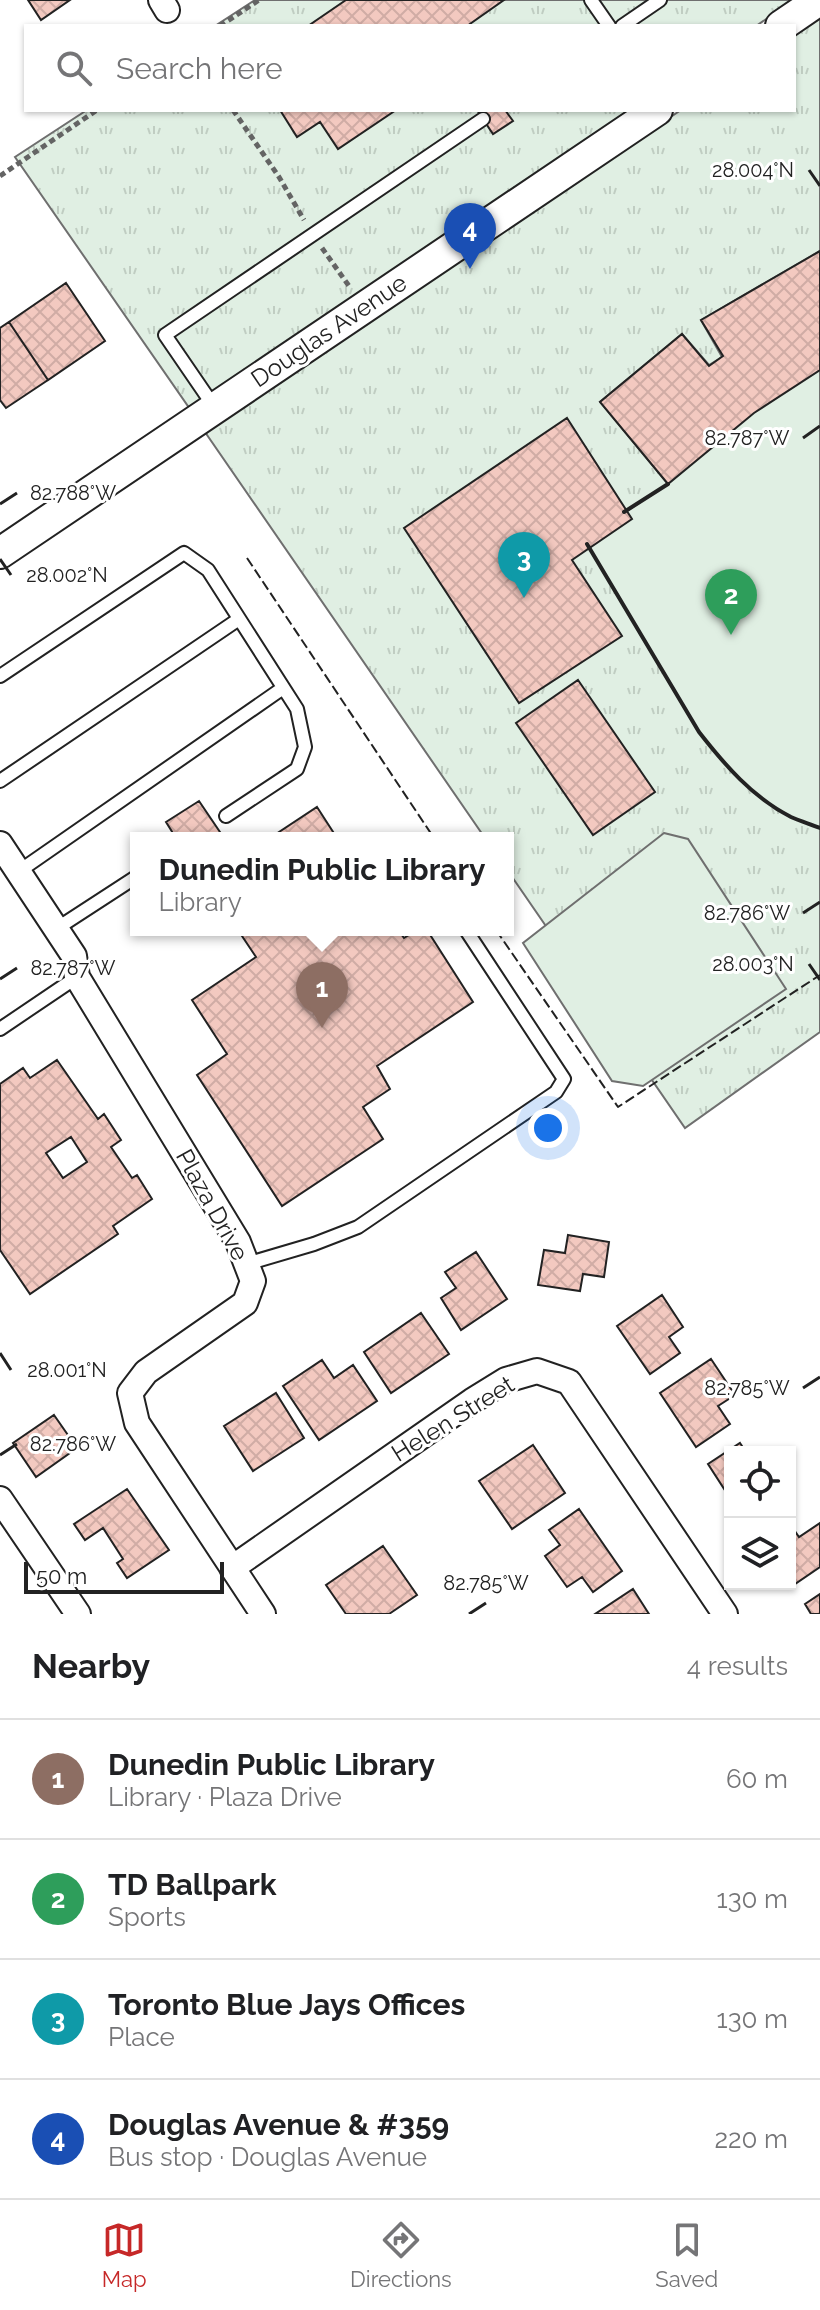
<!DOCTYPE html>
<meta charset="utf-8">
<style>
:root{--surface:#fff;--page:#f2f2f2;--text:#202124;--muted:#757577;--line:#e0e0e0;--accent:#c62828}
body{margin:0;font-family:Raleway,sans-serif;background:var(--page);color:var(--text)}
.controls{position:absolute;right:24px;bottom:24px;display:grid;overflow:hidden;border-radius:0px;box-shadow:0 2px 6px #0004}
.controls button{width:72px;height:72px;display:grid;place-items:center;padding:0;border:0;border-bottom:2px solid var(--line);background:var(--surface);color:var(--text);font:40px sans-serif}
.scale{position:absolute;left:24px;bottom:20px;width:200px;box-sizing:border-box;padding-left:8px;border:4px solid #222;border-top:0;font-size:22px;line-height:28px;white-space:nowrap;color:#222;-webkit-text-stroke:6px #fff;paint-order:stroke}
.you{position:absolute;left:548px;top:1128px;width:28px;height:28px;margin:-20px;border:6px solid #fff;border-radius:50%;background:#1a73e8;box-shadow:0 0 0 12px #1a73e833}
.badge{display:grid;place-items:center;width:52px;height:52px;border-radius:50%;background:var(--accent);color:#fff;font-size:26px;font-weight:700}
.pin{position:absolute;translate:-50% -66px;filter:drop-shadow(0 2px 4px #0008)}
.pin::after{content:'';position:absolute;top:42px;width:28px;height:24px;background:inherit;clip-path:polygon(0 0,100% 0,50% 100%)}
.popup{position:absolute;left:130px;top:832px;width:384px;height:104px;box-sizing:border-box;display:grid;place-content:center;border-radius:0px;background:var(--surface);filter:drop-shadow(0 2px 6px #0005);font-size:26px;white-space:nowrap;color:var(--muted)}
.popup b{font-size:30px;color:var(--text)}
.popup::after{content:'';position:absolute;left:50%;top:100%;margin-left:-16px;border:16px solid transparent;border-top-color:var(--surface)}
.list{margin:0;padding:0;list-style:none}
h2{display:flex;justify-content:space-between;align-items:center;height:104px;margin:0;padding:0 32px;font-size:34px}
h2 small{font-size:26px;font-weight:400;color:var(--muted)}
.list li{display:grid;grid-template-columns:52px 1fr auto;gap:24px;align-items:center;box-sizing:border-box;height:120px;padding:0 32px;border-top:2px solid var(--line)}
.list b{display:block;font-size:30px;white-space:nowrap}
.list p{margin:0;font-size:26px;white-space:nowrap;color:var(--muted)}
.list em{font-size:26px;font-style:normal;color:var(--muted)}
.icon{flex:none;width:44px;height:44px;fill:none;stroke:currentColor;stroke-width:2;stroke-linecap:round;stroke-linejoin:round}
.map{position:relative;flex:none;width:820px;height:1614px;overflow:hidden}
.search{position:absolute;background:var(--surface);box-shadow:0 2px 6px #0004;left:24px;right:24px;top:24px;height:88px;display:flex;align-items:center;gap:20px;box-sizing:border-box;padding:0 28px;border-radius:0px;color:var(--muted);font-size:30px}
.sheet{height:584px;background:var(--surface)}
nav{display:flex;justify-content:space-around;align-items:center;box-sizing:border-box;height:112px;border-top:2px solid var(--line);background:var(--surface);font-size:22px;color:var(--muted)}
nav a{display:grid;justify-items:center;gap:4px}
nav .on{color:var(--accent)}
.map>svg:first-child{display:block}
.grass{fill:url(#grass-tufts);stroke:#6f6f6f;stroke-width:2}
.pitch{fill:#e0efe3;stroke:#6f6f6f;stroke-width:2}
.building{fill:url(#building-cross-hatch);stroke:#222;stroke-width:2;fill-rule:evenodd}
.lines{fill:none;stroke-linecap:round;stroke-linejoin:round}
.service-casing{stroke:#222;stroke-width:16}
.minor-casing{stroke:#222;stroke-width:28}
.tertiary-casing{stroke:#222;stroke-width:34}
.path{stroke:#646464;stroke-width:5;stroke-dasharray:6 4;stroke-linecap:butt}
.service{stroke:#fff;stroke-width:12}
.minor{stroke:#fff;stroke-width:24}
.tertiary{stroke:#fff;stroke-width:30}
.fence{stroke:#222;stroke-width:2;stroke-dasharray:10 4;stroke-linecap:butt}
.wall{stroke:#222;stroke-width:4}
.ticks{fill:none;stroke:#222;stroke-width:3}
.labels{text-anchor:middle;stroke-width:6;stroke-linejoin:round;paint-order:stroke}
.street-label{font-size:24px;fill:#222;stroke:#fff}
.ticks-label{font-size:20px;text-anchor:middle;fill:#222;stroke:#fff;stroke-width:6;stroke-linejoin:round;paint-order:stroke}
</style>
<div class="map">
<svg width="820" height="1614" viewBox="0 0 820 1614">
<defs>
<pattern id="grass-tufts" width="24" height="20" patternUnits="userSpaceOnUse" patternTransform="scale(2)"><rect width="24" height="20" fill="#e0efe3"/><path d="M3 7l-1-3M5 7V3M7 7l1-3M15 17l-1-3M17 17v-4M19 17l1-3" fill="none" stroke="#c0cdc2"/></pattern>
<pattern id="building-cross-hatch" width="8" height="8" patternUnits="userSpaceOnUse" patternTransform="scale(2)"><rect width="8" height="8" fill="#f3c9c0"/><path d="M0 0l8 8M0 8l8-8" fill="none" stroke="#d0aca5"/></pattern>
</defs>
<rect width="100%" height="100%" fill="#fff"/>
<!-- grass -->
<path class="grass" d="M 255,0 L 794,0 L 756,26 L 215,26 Z
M 820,16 L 820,1032 L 685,1128 L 508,871 L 508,838 L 485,838 L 205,432 L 681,110 L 794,110 L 794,33 Z
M 87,110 L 632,110 L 190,409 L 15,157 Z"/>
<!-- pitch -->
<path class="pitch" d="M 820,251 L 820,828 C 810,824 800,821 791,817 C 753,798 724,764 699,732 L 584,539 L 668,484 L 600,402 L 682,334 L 709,365 L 722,357 L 701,320 Z
M 664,833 L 688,839 L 786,989 L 643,1086 L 612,1081 L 523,943 Z"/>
<!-- building -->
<path class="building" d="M 28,0 L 70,0 L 41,20 Z
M 346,0 L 504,0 L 467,26 L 308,26 Z
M 280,110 L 396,110 L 338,149 L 320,122 L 297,137 Z
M 477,110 L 505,110 L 513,121 L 493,134 Z
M 820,251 L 820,370 L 754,413 L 668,484 L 600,402 L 682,334 L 709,366 L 723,356 L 701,320 Z
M 66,283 L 105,341 L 48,380 L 9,322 Z
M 9,322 L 48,380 L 6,408 L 0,400 L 0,328 Z
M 567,418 L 632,519 L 572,560 L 622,636 L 519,703 L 404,528 Z
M 578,680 L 655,792 L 593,835 L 516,723 Z
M 199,801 L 224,838 L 176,838 L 166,822 Z
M 317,807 L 337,838 L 270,838 Z
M 238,930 L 398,930 L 404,938 L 417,930 L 427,930 L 473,1002 L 377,1066 L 390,1089 L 363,1107 L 383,1139 L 282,1206 L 197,1075 L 227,1054 L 192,1000 L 256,957 Z
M 57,1060 L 98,1119 L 104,1114 L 121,1140 L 111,1147 L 132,1178 L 137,1175 L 152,1199 L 113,1226 L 118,1234 L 30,1294 L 0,1250 L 0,1084 L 23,1068 L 30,1078 ZM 71,1137 L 87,1162 L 63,1178 L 46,1153 Z
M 568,1235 L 609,1242 L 604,1277 L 583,1274 L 580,1291 L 538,1285 L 544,1250 L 565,1253 Z
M 476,1252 L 507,1299 L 461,1330 L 441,1298 L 456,1288 L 445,1272 Z
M 662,1295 L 683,1327 L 669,1337 L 680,1353 L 650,1374 L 617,1326 Z
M 421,1313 L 449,1354 L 391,1393 L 364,1352 Z
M 711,1359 L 735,1395 L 718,1406 L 730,1424 L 696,1447 L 660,1393 Z
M 322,1360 L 334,1378 L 353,1365 L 377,1401 L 319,1440 L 283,1386 Z
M 276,1393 L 304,1438 L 253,1471 L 224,1426 Z
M 54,1415 L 77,1448 L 36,1477 L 13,1443 Z
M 740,1443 L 746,1452 L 730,1452 L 730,1498 L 708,1464 Z
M 533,1445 L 565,1493 L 512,1529 L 479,1481 Z
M 127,1489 L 169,1550 L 127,1578 L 117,1563 L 123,1559 L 103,1528 L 85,1540 L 74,1524 Z
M 579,1509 L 622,1571 L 593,1592 L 582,1577 L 567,1587 L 545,1556 L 560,1545 L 549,1530 Z
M 820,1523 L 820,1567 L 795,1584 L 790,1576 L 790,1524 L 799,1537 Z
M 383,1546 L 417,1595 L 389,1614 L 346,1614 L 326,1585 Z
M 633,1589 L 649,1614 L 595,1614 Z
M 820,1594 L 820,1614 L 811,1614 L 805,1604 Z"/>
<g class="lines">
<defs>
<path id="service" d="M 591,0 L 609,26
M 622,26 L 660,0
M 215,408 L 165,335 L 483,119
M 0,676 L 184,553 L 208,570 L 297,709 L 305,747 L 297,769 L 226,816
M 0,781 L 239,619
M 18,872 L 283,688
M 56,929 L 136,877
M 0,1029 L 77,977
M 246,1264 L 314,1244 L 358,1227 L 556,1092 L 564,1079 L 466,930"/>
<path id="minor" d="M 161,0 L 167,10
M 0,844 L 74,956 L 77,977 L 238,1242 L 253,1281 L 245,1303 L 146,1372 L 130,1393 L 137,1423 L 263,1614
M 0,1499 L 78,1614
M 232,1568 L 472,1401 L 506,1380 L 537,1371 L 569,1382 L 725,1614"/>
<path id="tertiary" d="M 781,26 L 819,0
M 0,553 L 657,110"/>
</defs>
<!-- service casing -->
<use href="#service" class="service-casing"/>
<!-- minor casing -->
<use href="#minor" class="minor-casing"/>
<!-- tertiary casing -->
<use href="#tertiary" class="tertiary-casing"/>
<!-- path -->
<path class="path" d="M 220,26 L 259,0
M 233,110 L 279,177 L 304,220
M 0,176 L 97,110
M 322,248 L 349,286"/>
<!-- service -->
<use href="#service" class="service"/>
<!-- minor -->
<use href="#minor" class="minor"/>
<!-- tertiary -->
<use href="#tertiary" class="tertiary"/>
<!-- fence -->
<path class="fence" d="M 247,558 L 434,838
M 496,930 L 618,1107 L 820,975"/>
<!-- wall -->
<path class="wall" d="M 624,512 L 668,484
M 587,544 L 699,732 C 724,764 753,798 791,817 C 800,821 810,824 820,828"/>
</g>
<!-- ticks -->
<path class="ticks" d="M 809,170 L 820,186M 803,438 L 820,426M 0,504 L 17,493M 0,559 L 11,575M 803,913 L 820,902M 809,964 L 820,980M 0,979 L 17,968M 0,1353 L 11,1370M 803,1388 L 820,1377M 0,1455 L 17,1444M 469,1614 L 486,1603"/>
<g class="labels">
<!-- street labels -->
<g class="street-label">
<text transform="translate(329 331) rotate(-34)" y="8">Douglas Avenue</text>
<text transform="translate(212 1205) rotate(61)" y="8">Plaza Drive</text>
<text transform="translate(453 1419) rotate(-32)" y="8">Helen Street</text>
</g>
</g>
<g class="ticks-label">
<text x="753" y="177">28.004°N</text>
<text x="747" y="445">82.787°W</text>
<text x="73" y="500">82.788°W</text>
<text x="67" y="582">28.002°N</text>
<text x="747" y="920">82.786°W</text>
<text x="753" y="971">28.003°N</text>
<text x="73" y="975">82.787°W</text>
<text x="67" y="1377">28.001°N</text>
<text x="747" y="1395">82.785°W</text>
<text x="73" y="1451">82.786°W</text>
<text x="486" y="1590">82.785°W</text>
</g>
</svg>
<div class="controls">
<button><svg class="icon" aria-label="locate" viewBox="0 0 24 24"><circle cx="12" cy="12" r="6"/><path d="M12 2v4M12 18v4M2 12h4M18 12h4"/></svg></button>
<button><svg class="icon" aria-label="layers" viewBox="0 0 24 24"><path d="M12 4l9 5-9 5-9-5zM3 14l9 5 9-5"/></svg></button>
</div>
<div class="scale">50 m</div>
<div class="you"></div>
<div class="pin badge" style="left:322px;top:1028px;background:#8d6e63">1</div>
<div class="popup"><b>Dunedin Public Library</b>Library</div>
<div class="pin badge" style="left:731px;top:635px;background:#2e9e5b">2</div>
<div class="pin badge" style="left:524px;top:598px;background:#0f9aa8">3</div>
<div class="pin badge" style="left:470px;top:269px;background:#1a4fb4">4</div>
<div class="search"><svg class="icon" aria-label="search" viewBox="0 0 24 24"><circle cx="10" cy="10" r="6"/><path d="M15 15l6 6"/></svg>Search here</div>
</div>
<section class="sheet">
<h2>Nearby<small>4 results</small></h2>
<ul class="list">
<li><span class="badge" style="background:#8d6e63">1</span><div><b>Dunedin Public Library</b><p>Library · Plaza Drive</p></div><em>60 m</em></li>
<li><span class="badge" style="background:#2e9e5b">2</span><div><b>TD Ballpark</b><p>Sports</p></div><em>130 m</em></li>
<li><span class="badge" style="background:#0f9aa8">3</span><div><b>Toronto Blue Jays Offices</b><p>Place</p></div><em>130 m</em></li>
<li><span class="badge" style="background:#1a4fb4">4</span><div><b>Douglas Avenue &amp; #359</b><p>Bus stop · Douglas Avenue</p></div><em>220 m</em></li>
</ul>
</section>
<nav>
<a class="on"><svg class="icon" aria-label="map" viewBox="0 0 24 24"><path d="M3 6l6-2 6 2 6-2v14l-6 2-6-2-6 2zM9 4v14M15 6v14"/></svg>Map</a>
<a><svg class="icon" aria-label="directions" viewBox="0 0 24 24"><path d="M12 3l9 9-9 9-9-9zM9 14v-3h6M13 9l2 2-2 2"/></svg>Directions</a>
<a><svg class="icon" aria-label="saved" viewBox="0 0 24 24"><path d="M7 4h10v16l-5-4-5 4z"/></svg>Saved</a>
</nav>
